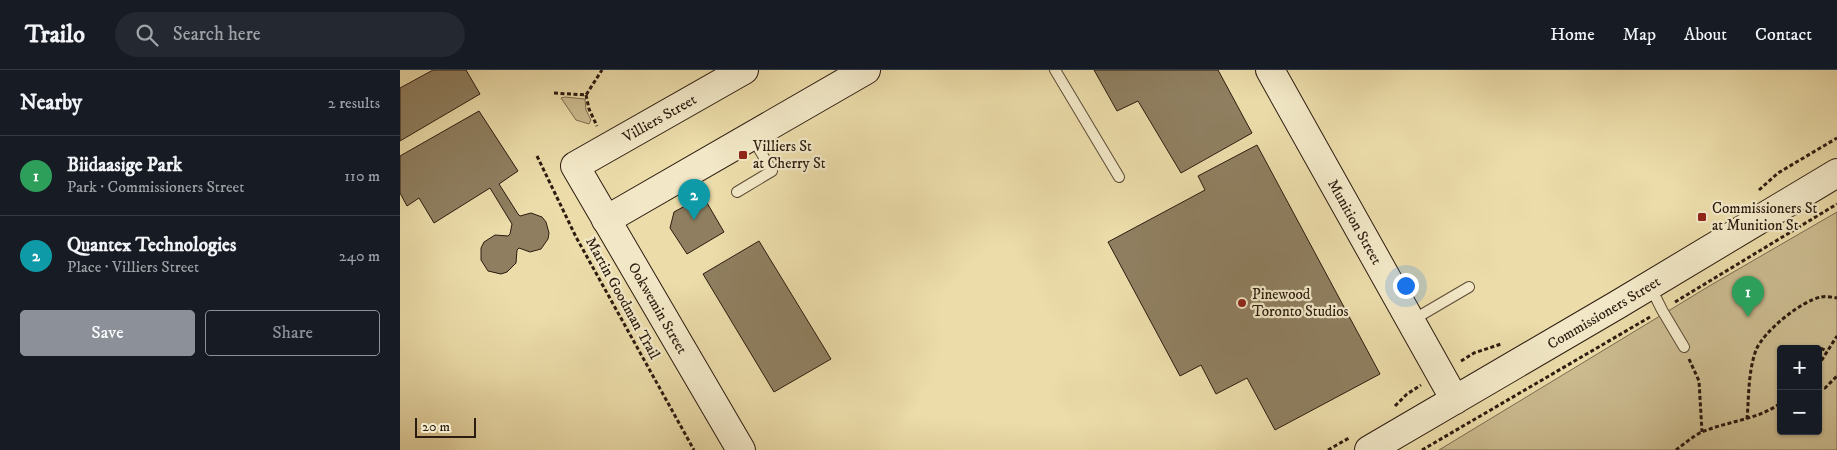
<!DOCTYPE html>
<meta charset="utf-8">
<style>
:root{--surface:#171b24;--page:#242831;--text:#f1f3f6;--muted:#9ea1a6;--line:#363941;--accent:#8c9099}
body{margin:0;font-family:"IM FELL DW Pica",serif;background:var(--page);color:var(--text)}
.controls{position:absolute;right:15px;bottom:15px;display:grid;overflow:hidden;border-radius:5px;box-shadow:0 1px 4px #0004}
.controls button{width:45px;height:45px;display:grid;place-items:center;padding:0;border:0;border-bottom:1px solid var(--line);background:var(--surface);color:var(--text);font:25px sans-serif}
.scale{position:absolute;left:15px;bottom:12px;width:61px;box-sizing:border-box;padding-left:5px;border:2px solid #2c1b10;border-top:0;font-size:14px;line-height:18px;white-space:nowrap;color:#2c1b10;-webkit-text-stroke:4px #f2e8c7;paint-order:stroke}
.you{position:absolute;left:1005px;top:215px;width:18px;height:18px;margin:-12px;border:4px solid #fff;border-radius:50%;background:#1a73e8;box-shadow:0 0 0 8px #1a73e833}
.badge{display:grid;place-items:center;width:32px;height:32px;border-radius:50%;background:var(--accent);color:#fff;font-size:16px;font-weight:700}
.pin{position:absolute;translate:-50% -41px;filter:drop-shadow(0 1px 2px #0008)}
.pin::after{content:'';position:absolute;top:26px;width:18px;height:15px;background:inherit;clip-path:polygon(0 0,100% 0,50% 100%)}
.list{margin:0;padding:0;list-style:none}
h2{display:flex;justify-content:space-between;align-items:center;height:65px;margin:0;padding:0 20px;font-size:21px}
h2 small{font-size:16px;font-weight:400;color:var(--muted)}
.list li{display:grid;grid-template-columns:32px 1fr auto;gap:15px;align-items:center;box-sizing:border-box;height:80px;padding:0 20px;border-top:1px solid var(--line)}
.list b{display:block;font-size:19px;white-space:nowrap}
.list p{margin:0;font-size:16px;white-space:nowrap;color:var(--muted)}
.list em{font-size:16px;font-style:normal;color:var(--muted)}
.actions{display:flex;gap:10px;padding:15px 20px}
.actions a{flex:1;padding:11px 0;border:1px solid var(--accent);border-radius:5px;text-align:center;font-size:18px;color:var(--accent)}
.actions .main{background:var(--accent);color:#fff}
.icon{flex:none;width:28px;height:28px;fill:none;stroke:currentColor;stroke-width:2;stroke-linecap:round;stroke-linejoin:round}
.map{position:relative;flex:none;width:1437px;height:380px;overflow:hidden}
header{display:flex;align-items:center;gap:30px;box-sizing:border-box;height:70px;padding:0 25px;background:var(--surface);border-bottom:1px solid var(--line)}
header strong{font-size:24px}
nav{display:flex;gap:28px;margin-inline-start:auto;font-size:18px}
.search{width:350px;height:45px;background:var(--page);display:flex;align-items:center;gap:12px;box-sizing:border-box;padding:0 18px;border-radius:28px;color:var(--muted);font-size:19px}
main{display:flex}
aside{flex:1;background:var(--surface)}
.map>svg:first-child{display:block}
.green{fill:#cbbb8f;stroke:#7c6b50;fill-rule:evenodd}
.building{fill:#8f7f60;stroke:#2c1b10}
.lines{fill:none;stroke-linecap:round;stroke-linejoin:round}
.lane-casing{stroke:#5c4b36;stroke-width:12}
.secondary-casing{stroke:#2c1b10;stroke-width:30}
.path{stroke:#2c1b10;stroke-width:3;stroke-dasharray:4 2.5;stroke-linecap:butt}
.lane{stroke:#f2e8c7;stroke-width:10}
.secondary{stroke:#f2e8c7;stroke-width:28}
.poi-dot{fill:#8f2418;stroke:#f2e8c7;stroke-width:2}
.labels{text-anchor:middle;stroke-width:4.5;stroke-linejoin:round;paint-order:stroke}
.street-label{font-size:15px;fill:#2c1b10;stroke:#f2e8c7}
.poi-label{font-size:15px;fill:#2c1b10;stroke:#f2e8c7;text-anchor:start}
</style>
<header>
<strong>Trailo</strong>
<div class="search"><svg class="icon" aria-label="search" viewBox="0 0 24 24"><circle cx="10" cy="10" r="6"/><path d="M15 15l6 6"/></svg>Search here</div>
<nav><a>Home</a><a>Map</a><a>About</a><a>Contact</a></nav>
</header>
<main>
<aside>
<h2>Nearby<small>2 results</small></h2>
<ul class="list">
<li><span class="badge" style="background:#2e9e5b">1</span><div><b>Biidaasige Park</b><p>Park · Commissioners Street</p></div><em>110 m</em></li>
<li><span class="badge" style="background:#0f9aa8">2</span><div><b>Quantex Technologies</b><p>Place · Villiers Street</p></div><em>240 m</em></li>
</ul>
<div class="actions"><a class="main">Save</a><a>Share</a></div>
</aside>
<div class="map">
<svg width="1437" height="380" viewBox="0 0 1437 380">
<rect width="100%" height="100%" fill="#ebdca9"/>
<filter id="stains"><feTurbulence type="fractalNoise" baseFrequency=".004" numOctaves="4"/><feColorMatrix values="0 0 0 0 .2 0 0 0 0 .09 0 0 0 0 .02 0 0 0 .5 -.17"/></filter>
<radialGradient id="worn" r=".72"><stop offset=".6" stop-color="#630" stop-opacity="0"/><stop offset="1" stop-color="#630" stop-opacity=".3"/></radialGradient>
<!-- green -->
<path class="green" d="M 165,27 L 185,29 L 186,40 L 191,50 L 189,54 L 176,50 L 161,28 Z
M 1437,142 L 1437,380 L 1039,380 L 1311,215 ZM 1381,279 L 1418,279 L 1418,361 L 1381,361 Z"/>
<!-- building -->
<path class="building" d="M 33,0 L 66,0 L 80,24 L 0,71 L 0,18 Z
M 694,0 L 818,0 L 852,63 L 781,103 L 738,31 L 717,41 Z
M 79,41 L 118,101 L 99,114 L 118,144 L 120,146 L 131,143 L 142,147 L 146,152 L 149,163 L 148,169 L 141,179 L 130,182 L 119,178 L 117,180 L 116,193 L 107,202 L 101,204 L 88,201 L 81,190 L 81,178 L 84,172 L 95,165 L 108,166 L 110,164 L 112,154 L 90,118 L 34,153 L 19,128 L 7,136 L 0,123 L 0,86 Z
M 857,75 L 980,304 L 875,360 L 847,308 L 816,324 L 801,295 L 780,306 L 708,172 L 805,120 L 798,106 Z
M 303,126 L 324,162 L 287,184 L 270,158 L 274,142 Z
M 359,171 L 431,289 L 374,322 L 303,204 Z"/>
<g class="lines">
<defs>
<path id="lane" d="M 655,0 L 719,107
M 337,122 L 372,101 L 352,67
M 1250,216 L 1262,240 L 1284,277
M 1011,251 L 1069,217"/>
<g id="secondary">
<path id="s1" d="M 870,0 L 1055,330"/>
<path d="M 206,150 L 466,0"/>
<path id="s2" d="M 341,380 L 175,96 L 344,0"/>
<path id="s3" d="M 969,380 L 1217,235 L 1437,103"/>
</g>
</defs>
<!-- lane casing -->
<use href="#lane" class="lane-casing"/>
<!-- secondary casing -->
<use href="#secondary" class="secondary-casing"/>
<!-- path -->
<path class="path" d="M 154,23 L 186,25 L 202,0
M 186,25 L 189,39 L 197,56
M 137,86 L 176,167 L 294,380
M 1359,120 L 1378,103 L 1437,68
M 1275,232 L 1437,134
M 1408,279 L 1420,278 L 1427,281
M 1289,289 L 1299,311 L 1302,362
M 1061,291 L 1074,283 L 1101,274
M 1418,296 L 1437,266
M 1418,316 L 1425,318 L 1437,306
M 995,336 L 1007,324 L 1021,315
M 1347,349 C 1349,326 1348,302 1356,280 C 1364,261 1401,231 1421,227 C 1426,226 1432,227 1437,228
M 928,380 L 949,368
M 1022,380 L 1250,247
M 1276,380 C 1284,374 1293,366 1302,362 C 1328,351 1357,350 1381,333"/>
<!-- lane -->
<use href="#lane" class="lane"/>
<!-- secondary -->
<use href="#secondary" class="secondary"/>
</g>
<!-- markers -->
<g class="poi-dot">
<rect x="338" y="80" width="10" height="10" rx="2.5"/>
<rect x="1297" y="142" width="10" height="10" rx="2.5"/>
<circle cx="842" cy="233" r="5"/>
</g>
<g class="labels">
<!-- street labels -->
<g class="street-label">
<text dy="5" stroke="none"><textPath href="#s2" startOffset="426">Villiers Street</textPath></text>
<text dy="5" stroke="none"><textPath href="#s1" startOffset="174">Munition Street</textPath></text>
<text transform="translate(223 228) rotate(61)" y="5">Martin Goodman Trail</text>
<text transform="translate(258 238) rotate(60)" y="5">Ookwemin Street</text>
<text dy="5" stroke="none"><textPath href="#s3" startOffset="272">Commissioners Street</textPath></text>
</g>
<!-- poi labels -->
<g class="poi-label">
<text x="353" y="81">Villiers St<tspan x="353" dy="17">at Cherry St</tspan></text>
<text x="1312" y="143">Commissioners St<tspan x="1312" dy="17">at Munition St</tspan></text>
<text x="852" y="229">Pinewood<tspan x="852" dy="17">Toronto Studios</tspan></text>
</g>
</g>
<rect width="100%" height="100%" filter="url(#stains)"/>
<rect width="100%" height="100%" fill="url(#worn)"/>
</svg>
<div class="controls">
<button>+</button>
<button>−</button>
</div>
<div class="scale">20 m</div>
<div class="you"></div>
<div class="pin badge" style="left:1348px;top:247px;background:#2e9e5b">1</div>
<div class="pin badge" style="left:294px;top:150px;background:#0f9aa8">2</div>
</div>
</main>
